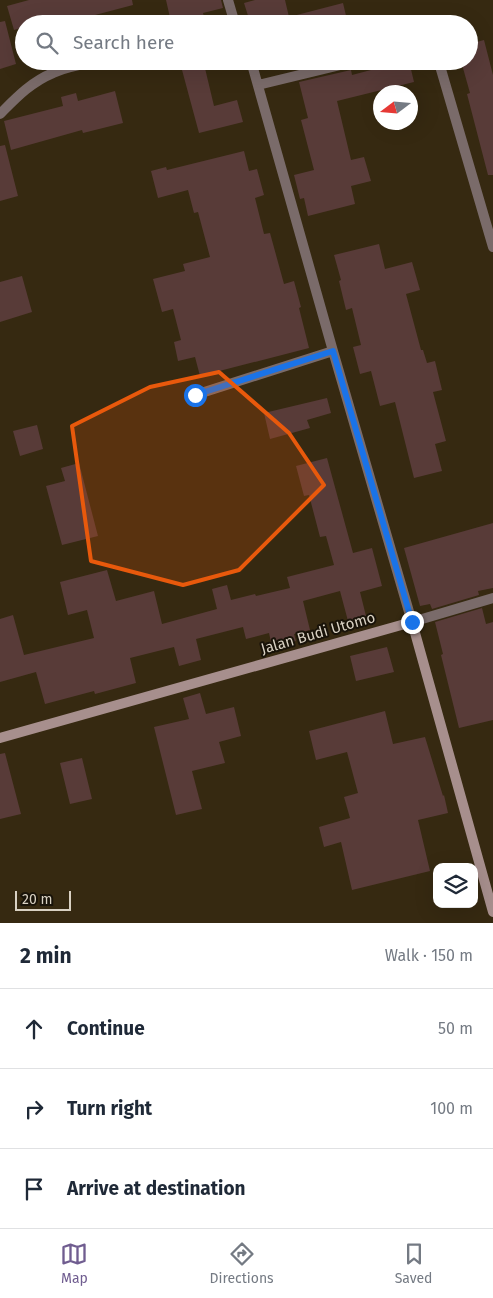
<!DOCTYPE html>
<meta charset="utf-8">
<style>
:root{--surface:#fff;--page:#f2f2f3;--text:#1f2937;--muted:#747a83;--line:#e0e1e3;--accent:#705d90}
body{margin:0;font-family:"Fira Sans",sans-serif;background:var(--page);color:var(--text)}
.controls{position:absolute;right:15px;bottom:15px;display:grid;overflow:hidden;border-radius:10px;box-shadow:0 5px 20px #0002}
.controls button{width:45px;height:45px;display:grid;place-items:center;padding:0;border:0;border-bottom:1px solid var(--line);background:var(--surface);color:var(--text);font:25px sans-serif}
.compass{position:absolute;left:373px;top:85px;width:45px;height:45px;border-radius:50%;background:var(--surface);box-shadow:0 5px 20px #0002;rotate:254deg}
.scale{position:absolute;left:15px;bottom:12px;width:56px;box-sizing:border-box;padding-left:5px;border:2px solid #d9d1c3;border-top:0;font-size:14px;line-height:18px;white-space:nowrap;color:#d9d1c3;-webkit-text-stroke:4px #191309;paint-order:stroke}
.stop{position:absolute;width:15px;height:15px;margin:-11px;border:4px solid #1a73e8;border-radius:50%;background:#fff}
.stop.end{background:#1a73e8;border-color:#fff;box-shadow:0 1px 5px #0008}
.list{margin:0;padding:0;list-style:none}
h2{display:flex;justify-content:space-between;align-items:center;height:65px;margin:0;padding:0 20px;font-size:21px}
h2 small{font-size:16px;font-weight:400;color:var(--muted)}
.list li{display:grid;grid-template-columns:32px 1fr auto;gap:15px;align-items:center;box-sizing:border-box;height:80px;padding:0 20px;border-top:1px solid var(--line)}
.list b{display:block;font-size:19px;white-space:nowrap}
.list em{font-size:16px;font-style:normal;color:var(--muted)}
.icon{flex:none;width:28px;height:28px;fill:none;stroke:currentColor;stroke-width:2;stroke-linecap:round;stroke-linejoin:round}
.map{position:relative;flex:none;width:493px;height:923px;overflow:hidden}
.search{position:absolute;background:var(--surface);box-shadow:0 5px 20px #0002;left:15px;right:15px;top:15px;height:55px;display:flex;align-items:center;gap:12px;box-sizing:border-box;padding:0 18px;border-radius:28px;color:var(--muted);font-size:19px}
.sheet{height:305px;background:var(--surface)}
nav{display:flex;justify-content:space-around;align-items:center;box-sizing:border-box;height:70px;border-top:1px solid var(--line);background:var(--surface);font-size:14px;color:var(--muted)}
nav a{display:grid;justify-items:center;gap:2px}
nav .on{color:var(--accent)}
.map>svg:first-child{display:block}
.building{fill:#583b38}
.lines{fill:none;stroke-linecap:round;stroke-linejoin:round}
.street{stroke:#7a6b6a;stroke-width:10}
.secondary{stroke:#a78f8d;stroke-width:10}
.route{stroke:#1a73e8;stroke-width:6}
.marked{fill:#e8590c;fill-opacity:0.2;stroke:#e8590c;stroke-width:4;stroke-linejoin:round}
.labels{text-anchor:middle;stroke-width:4;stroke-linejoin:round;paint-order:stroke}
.street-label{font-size:15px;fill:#d9d1c3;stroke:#191309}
</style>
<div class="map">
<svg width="493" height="923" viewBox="0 0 493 923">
<rect width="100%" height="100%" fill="#362911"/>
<!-- building -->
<path class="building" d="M 29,0 L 132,0 L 133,5 L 61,24 L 24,24 L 24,27 L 14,30 L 7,6 Z
M 166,0 L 221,0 L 223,8 L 203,13 L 206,24 L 182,24 L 181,19 L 171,22 Z
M 255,0 L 285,0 L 289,17 L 343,3 L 348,24 L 273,24 L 271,17 L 250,22 L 244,3 Z
M 5,21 L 16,64 L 0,69 L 0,22 Z
M 484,40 L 493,75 L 493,175 L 488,175 L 467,94 L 470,93 L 461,61 L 469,61 L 469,44 Z
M 405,61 L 409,61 L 414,82 L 337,101 L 351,160 L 364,157 L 371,181 L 351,186 L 355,204 L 308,216 L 304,198 L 300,199 L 294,175 L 314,170 L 301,120 L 308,118 L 299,82 L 351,70 L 352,75 Z
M 204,64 L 214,106 L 237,100 L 243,122 L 199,133 L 182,70 Z
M 115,91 L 123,123 L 83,133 L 82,130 L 11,150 L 4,121 L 63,106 L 61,97 L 76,93 L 78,101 Z
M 5,145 L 18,196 L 0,201 L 0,146 Z
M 244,151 L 249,171 L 257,169 L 264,195 L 255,198 L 264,234 L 270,233 L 284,284 L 294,281 L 301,307 L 299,308 L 309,348 L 200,376 L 195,357 L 178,361 L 174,342 L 181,340 L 173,309 L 162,312 L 153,279 L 185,271 L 183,264 L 210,257 L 198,212 L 194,213 L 188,190 L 158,198 L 151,171 L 166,167 L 167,170 Z
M 379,244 L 385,269 L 412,262 L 420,290 L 406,294 L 421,350 L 423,350 L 427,363 L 435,361 L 442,390 L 433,392 L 446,441 L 435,444 L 442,471 L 414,478 L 395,402 L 380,406 L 371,371 L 360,374 L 353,347 L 361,345 L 352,308 L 346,310 L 339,281 L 341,280 L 334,255 Z
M 22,276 L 32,312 L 0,322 L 0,282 Z
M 327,398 L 331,413 L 307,420 L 310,428 L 270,439 L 264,413 Z
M 37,425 L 43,449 L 20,456 L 13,431 Z
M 327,458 L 353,553 L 372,548 L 382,586 L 360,592 L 366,616 L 348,621 L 340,591 L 303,601 L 310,630 L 294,634 L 296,641 L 272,647 L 269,633 L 246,639 L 243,627 L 196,639 L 201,660 L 179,666 L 174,647 L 130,658 L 136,683 L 95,694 L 94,691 L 45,704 L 36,672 L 0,682 L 0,619 L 13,615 L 24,655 L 94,638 L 87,610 L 68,615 L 60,582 L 107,570 L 116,601 L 154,591 L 162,624 L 217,609 L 212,589 L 227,585 L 231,600 L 255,594 L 256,596 L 290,588 L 287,577 L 334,565 L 326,536 L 320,537 L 309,495 L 304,496 L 296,466 Z
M 79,463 L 98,536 L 62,545 L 46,486 L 65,481 L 61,468 Z
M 493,523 L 493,588 L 478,591 L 479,595 L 432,609 L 430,604 L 420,606 L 404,548 Z
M 482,608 L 486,624 L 493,622 L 493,720 L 459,728 L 441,655 L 443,654 L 435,622 Z
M 387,647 L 394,672 L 356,681 L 350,656 Z
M 200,693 L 206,714 L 234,707 L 241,736 L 219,742 L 225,763 L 192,771 L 202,809 L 176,815 L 154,727 L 189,719 L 183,698 Z
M 385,711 L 393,744 L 425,737 L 443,796 L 444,795 L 448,813 L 418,820 L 430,871 L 352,890 L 341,842 L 324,847 L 319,827 L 350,818 L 344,797 L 358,793 L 347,752 L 316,760 L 309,731 Z
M 5,753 L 21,814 L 0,819 L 0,754 Z
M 82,758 L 92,799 L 70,804 L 60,763 Z"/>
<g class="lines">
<!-- street -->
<path class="street" d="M 228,0 L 235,24
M 251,61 L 333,351 L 412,622 L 493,598
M 436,61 L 440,66 L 493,247
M 258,85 L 357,61
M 0,114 C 16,98 31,82 53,73 C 65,67 81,65 95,61
M 195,395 L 333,351"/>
<!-- secondary -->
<path class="secondary" d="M 0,738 L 412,622 L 493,912"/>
</g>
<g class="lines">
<!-- route -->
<path class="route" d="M 195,395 L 333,351 L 412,622"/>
</g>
<!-- marked area -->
<path class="marked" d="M 219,372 L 289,433 L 324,485 L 239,570 L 183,585 L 91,561 L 72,426 L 150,387 Z"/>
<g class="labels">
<!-- street labels -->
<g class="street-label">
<text transform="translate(318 633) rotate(-16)" y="5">Jalan Budi Utomo</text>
</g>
</g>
</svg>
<div class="controls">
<button><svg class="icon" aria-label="layers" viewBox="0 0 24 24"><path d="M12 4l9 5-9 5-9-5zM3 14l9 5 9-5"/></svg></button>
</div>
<svg class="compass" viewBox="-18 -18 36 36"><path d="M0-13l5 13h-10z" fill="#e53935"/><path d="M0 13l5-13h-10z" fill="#747a83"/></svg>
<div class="scale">20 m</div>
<div class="stop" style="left:195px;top:395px"></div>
<div class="stop end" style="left:412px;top:622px"></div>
<div class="search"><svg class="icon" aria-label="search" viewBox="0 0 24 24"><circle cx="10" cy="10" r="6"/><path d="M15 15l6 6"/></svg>Search here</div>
</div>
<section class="sheet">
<h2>2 min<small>Walk · 150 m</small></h2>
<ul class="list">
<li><svg class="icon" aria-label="ahead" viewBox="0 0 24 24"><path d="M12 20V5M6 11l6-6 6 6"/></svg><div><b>Continue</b></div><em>50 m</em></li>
<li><svg class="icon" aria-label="right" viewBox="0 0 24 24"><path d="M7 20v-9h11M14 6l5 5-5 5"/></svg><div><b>Turn right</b></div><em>100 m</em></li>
<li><svg class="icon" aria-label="arrive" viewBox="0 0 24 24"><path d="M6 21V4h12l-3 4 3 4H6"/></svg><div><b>Arrive at destination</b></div></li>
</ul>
</section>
<nav>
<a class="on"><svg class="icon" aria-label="map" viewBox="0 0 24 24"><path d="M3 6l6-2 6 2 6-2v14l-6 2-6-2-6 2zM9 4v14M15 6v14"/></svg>Map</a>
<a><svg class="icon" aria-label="directions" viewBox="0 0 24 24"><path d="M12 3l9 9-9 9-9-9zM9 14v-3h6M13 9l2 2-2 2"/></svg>Directions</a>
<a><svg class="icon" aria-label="saved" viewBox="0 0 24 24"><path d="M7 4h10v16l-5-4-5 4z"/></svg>Saved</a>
</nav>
